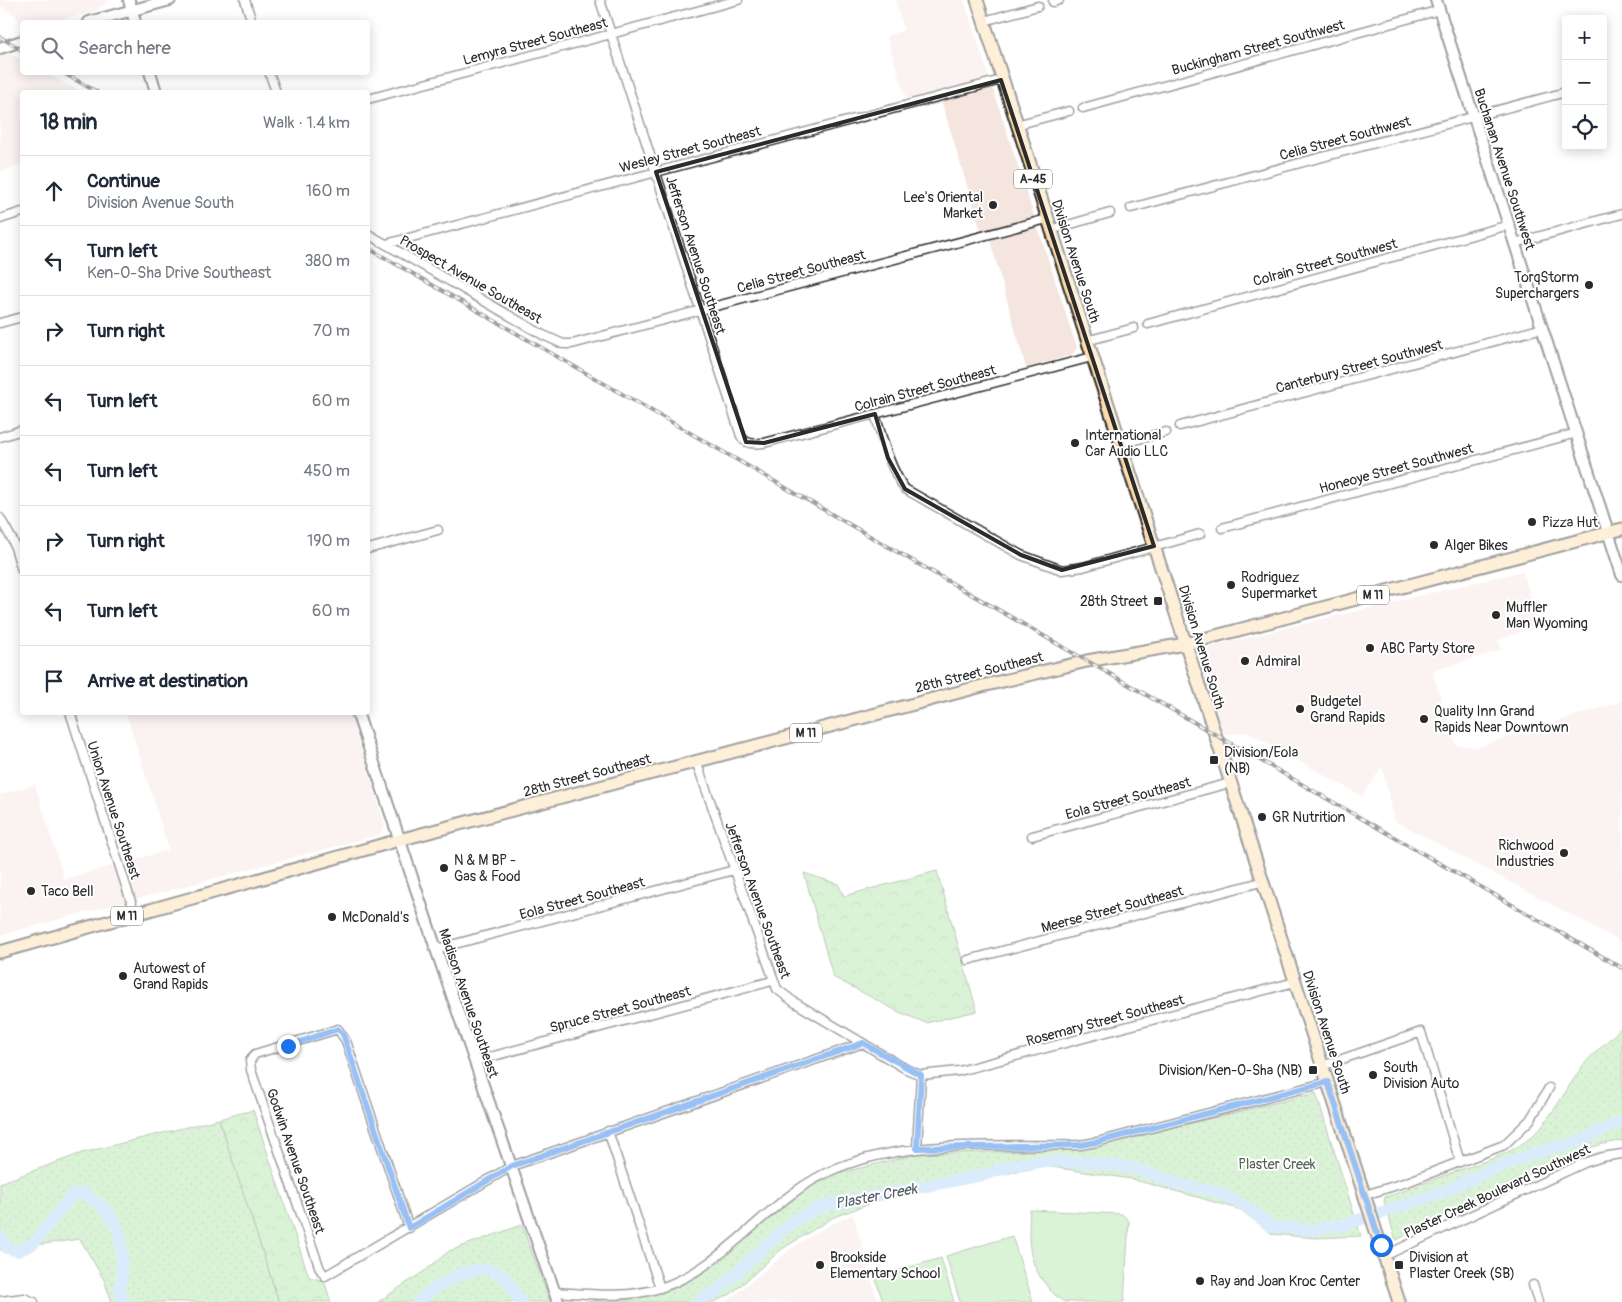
<!DOCTYPE html>
<meta charset="utf-8">
<style>
:root{--surface:#fff;--page:#f6f6f7;--text:#1f2937;--muted:#747a83;--line:#e0e1e3}
body{margin:0;font-family:Pangolin,sans-serif;background:var(--page);color:var(--text)}
.controls{position:absolute;right:15px;top:15px;display:grid;overflow:hidden;border-radius:5px;box-shadow:0 2px 12px #0003}
.controls button{width:45px;height:45px;display:grid;place-items:center;padding:0;border:0;border-bottom:1px solid var(--line);background:var(--surface);color:var(--text);font:25px sans-serif}
.stop{position:absolute;width:15px;height:15px;margin:-11px;border:4px solid #1a73e8;border-radius:50%;background:#fff}
.stop.end{background:#1a73e8;border-color:#fff;box-shadow:0 1px 5px #0008}
.list{margin:0;padding:0;list-style:none}
h2{display:flex;justify-content:space-between;align-items:center;height:65px;margin:0;padding:0 20px;font-size:21px}
h2 small{font-size:16px;font-weight:400;color:var(--muted)}
.list li{display:grid;grid-template-columns:32px 1fr auto;gap:15px;align-items:center;box-sizing:border-box;height:70px;padding:0 20px;border-top:1px solid var(--line)}
.list b{display:block;font-size:19px;white-space:nowrap}
.list p{margin:0;font-size:16px;white-space:nowrap;color:var(--muted)}
.list em{font-size:16px;font-style:normal;color:var(--muted)}
.icon{flex:none;width:28px;height:28px;fill:none;stroke:currentColor;stroke-width:2;stroke-linecap:round;stroke-linejoin:round}
.map{position:relative;flex:none;width:1622px;height:1302px;overflow:hidden}
.search{position:absolute;background:var(--surface);box-shadow:0 2px 12px #0003;left:20px;top:20px;width:350px;height:55px;display:flex;align-items:center;gap:12px;box-sizing:border-box;padding:0 18px;border-radius:5px;color:var(--muted);font-size:19px}
.panel{position:absolute;background:var(--surface);box-shadow:0 2px 12px #0003;left:20px;top:90px;width:350px;height:625px;border-radius:5px}
.map>svg:first-child{display:block}
.built{fill:#f5e5df}
.grass{fill:url(#grass-dots);stroke:#6c8768}
.forest{fill:url(#forest-crowns);stroke:#6c8768}
.garden{fill:#aee3a5;stroke:#6c8768}
.lines{fill:none;stroke-linecap:round;stroke-linejoin:round}
.river{stroke:#add6f8;stroke-width:12}
.street-casing{stroke:#2b2b2b;stroke-width:11}
.secondary-casing{stroke:#2b2b2b;stroke-width:14}
.primary-casing{stroke:#2b2b2b;stroke-width:15}
.street{stroke:#fff;stroke-width:8}
.secondary{stroke:#fff;stroke-width:10}
.primary{stroke:#fcdcac;stroke-width:11}
.rail-casing{stroke:#2b2b2b;stroke-width:4}
.rail{stroke:#fff;stroke-width:2;stroke-dasharray:5.5;stroke-linecap:butt}
.route{stroke:#1a73e8;stroke-width:6}
.marked{fill:none;stroke:#2b2b2b;stroke-width:4;stroke-linejoin:round}
.poi-dot{fill:#2b2b2b;stroke:#fff;stroke-width:2}
.labels{text-anchor:middle;stroke-width:4;stroke-linejoin:round;paint-order:stroke}
.shield{fill:#fff;stroke:#6b6b6b;stroke-width:1}
.shield-label{font-size:12px;font-weight:bold;fill:#2b2b2b}
.street-label{font-size:14px;fill:#2b2b2b;stroke:#fff}
.poi-label{font-size:14px;fill:#2b2b2b;stroke:#fff;text-anchor:start}
.park-label{font-size:14px;fill:#526250;stroke:#fff}
.water-label{font-size:15px;font-style:italic;fill:#525e68;stroke:#fff}
</style>
<div class="map">
<svg width="1622" height="1302" viewBox="0 0 1622 1302">
<defs>
<pattern id="grass-dots" width="8" height="8" patternUnits="userSpaceOnUse" patternTransform="scale(1.25)"><rect width="8" height="8" fill="#aee3a5"/><path d="M2 2h.1M6 6h.1" fill="none" stroke="#96c38e" stroke-width="1.8" stroke-linecap="round"/></pattern>
<pattern id="forest-crowns" width="20" height="18" patternUnits="userSpaceOnUse" patternTransform="scale(1.25)"><rect width="20" height="18" fill="#aee3a5"/><path d="M2 6a3 3 0 1 1 6 0M12 15a3 3 0 1 1 6 0" fill="none" stroke="#96c38e"/></pattern>
</defs>
<rect width="100%" height="100%" fill="#fff"/>
<filter id="ink" filterUnits="userSpaceOnUse"><feTurbulence type="fractalNoise" baseFrequency=".02" numOctaves="2"/><feDisplacementMap in="SourceGraphic" scale="10" xChannelSelector="R" yChannelSelector="G"/><feConvolveMatrix kernelMatrix="1 2 1 2 8 2 1 2 1" color-interpolation-filters="sRGB"/></filter>
<g filter="url(#ink)">
<!-- built -->
<path class="built" d="M 0,0 L 110,0 L 94,12 L 51,22 L 22,22 L 22,27 L 15,15 L 0,6 Z
M 895,0 L 964,0 L 1077,348 L 1072,355 L 1026,368 L 990,240 L 984,241 L 942,103 L 910,110 L 886,36 L 904,30 Z
M 6,52 L 22,60 L 22,72 L 45,73 L 81,92 L 22,92 L 22,165 L 0,172 L 0,53 Z
M 1523,571 L 1539,626 L 1498,640 L 1501,650 L 1432,671 L 1456,745 L 1478,747 L 1622,701 L 1622,942 L 1395,821 L 1382,767 L 1362,796 L 1247,732 L 1222,735 L 1201,663 L 1203,651 L 1211,646 Z
M 126,713 L 350,713 L 385,825 L 379,835 L 0,935 L 0,795 L 35,784 L 64,879 L 169,850 Z
M 853,1214 L 878,1302 L 726,1302 L 792,1248 L 826,1227 Z"/>
<!-- grass -->
<path class="grass" d="M 1622,1026 L 1622,1141 C 1589,1144 1558,1161 1528,1175 C 1484,1195 1440,1216 1397,1240 L 1395,1238 L 1384,1201 L 1385,1197 C 1409,1190 1431,1180 1454,1172 C 1483,1161 1504,1158 1530,1138 C 1547,1125 1569,1085 1582,1067 C 1593,1052 1610,1041 1622,1026 Z
M 1316,1093 L 1361,1236 L 1316,1238 L 1272,1234 L 1241,1210 L 1197,1197 L 1131,1179 L 1045,1166 L 886,1198 L 834,1217 L 782,1249 L 731,1294 L 714,1302 L 585,1302 L 643,1294 L 665,1289 L 765,1220 L 806,1189 L 840,1173 L 917,1154 L 1064,1150 L 1097,1146 Z
M 219,1119 L 279,1302 L 112,1302 L 104,1280 L 80,1239 L 0,1250 L 0,1183 L 82,1153 Z
M 522,1225 L 550,1302 L 378,1302 L 426,1270 L 449,1251 Z"/>
<!-- forest -->
<path class="forest" d="M 937,871 L 977,1011 L 926,1023 L 899,1012 L 833,977 L 804,873 L 838,884 L 844,896 Z
M 253,1110 L 309,1277 L 324,1281 L 331,1302 L 279,1302 L 219,1119 Z"/>
<!-- garden -->
<path class="garden" d="M 1030,1210 L 1122,1214 L 1129,1221 L 1124,1302 C 1110,1302 1077,1302 1065,1302 C 1060,1300 1054,1294 1050,1290 C 1027,1263 1028,1243 1030,1210 Z
M 1012,1236 L 1033,1302 L 960,1302 L 946,1256 Z
M 941,1258 L 954,1302 L 883,1302 L 875,1277 Z"/>
<g class="lines">
<!-- river -->
<path class="river" d="M 0,1236 L 7,1248 L 18,1251 L 33,1244 L 71,1196 L 83,1193 C 120,1215 122,1233 122,1273 C 121,1286 117,1288 125,1302
M 418,1302 C 438,1284 481,1254 506,1279 C 512,1286 516,1295 521,1302
M 697,1302 L 718,1290 L 793,1221 L 822,1206 L 983,1175 L 1015,1165 L 1045,1161 L 1094,1163 L 1134,1168 L 1175,1183 L 1217,1192 L 1247,1207 L 1272,1227 L 1312,1230 L 1347,1224 L 1445,1191 L 1498,1167 L 1547,1149 L 1575,1143 L 1622,1121"/>
<defs>
<path id="street" d="M 245,0 L 252,22
M 600,0 L 741,436 C 746,445 754,444 764,443 L 1092,357
M 1053,2 L 1059,0
M 984,21 L 1038,6
M 269,72 L 276,92
M 368,99 L 738,0
M 1083,108 L 1440,10
M 1016,125 L 1069,111
M 1131,208 L 1566,92
M 0,219 L 22,212
M 1050,230 L 1110,213
M 368,234 L 543,335 L 563,344 L 572,344 L 1047,219
M 1515,243 L 1622,214
M 386,244 L 1001,80
M 0,323 L 22,317
M 1148,324 L 1509,225
M 1086,341 L 1134,328
M 875,414 C 883,440 889,467 905,489 L 1021,555 L 1062,570 L 1083,567 L 1200,534
M 1180,426 L 1543,328
M 0,437 L 22,430
M 1120,444 L 1166,432
M 0,518 L 13,541 L 22,570
M 1222,528 L 1577,433
M 368,549 L 438,530
M 70,712 L 135,914
M 696,761 L 777,989 L 794,1002 L 906,1069 L 921,1075 L 959,1071 L 1295,982
M 1032,836 L 1230,783
M 436,949 L 734,870
M 968,960 L 1261,882
M 475,1061 L 772,981
M 1322,1066 L 1421,1032 L 1460,1162
M 608,1131 L 660,1288
M 917,1148 L 921,1075
M 1365,1195 L 1407,1182 L 1504,1145 L 1530,1120 L 1549,1088
M 409,1228 L 346,1041 L 338,1029 L 255,1054 L 250,1061 L 251,1070 L 320,1269 L 325,1276 L 512,1166 L 863,1043
M 1384,1256 L 1584,1163 L 1602,1157 L 1622,1154
M 1533,1285 L 1538,1302
M 555,1292 C 589,1294 626,1299 660,1288 C 729,1266 769,1195 837,1168 C 913,1138 999,1147 1080,1145 L 1097,1142 L 1328,1082
M 0,1301 L 24,1298 L 34,1302"/>
<path id="secondary" d="M 129,0 L 135,22
M 1436,0 L 1622,575
M 89,22 L 170,0
M 0,48 L 22,41
M 150,72 L 156,92
M 357,712 L 436,949 L 558,1302"/>
<path id="primary" d="M 977,0 L 1399,1302
M 0,952 L 399,840 L 982,686 L 1087,661 L 1185,644 L 1622,529"/>
</defs>
<!-- street casing -->
<use href="#street" class="street-casing"/>
<!-- secondary casing -->
<use href="#secondary" class="secondary-casing"/>
<!-- primary casing -->
<use href="#primary" class="primary-casing"/>
<!-- street -->
<use href="#street" class="street"/>
<!-- secondary -->
<use href="#secondary" class="secondary"/>
<!-- primary -->
<use href="#primary" class="primary"/>
<defs>
<path id="rail" d="M 0,37 L 22,50
M 62,72 L 97,92
M 368,248 L 1622,968"/>
</defs>
<!-- rail casing -->
<use href="#rail" class="rail-casing"/>
<!-- rail -->
<use href="#rail" class="rail"/>
</g>
</g>
<g class="lines" filter="url(#ink)">
<!-- route -->
<path class="route" d="M 288,1046 L 338,1029 L 343,1034 L 409,1228 L 512,1166 L 863,1043 L 921,1075 L 917,1148 L 1080,1145 L 1097,1142 L 1328,1082 L 1381,1245"/>
</g>
<!-- marked area -->
<path d="M0 0H1622V1302H0ZM 1001,80 L 1154,546 L 1062,570 L 1021,555 L 905,489 L 888,458 L 875,414 L 764,443 L 746,442 L 656,172 Z" fill="#fff" fill-opacity=".55" fill-rule="evenodd"/>
<path class="marked" d="M 1001,80 L 1154,546 L 1062,570 L 1021,555 L 905,489 L 888,458 L 875,414 L 764,443 L 746,442 L 656,172 Z"/>
<!-- markers -->
<g class="poi-dot">
<circle cx="993" cy="205" r="5"/>
<circle cx="1589" cy="285" r="5"/>
<circle cx="1075" cy="443" r="5"/>
<circle cx="1532" cy="522" r="5"/>
<circle cx="1434" cy="545" r="5"/>
<circle cx="1231" cy="585" r="5"/>
<rect x="1153" y="596" width="10" height="10" rx="2.5"/>
<circle cx="1496" cy="615" r="5"/>
<circle cx="1370" cy="648" r="5"/>
<circle cx="1245" cy="661" r="5"/>
<circle cx="1300" cy="709" r="5"/>
<circle cx="1424" cy="719" r="5"/>
<rect x="1209" y="755" width="10" height="10" rx="2.5"/>
<circle cx="1262" cy="817" r="5"/>
<circle cx="1564" cy="853" r="5"/>
<circle cx="444" cy="868" r="5"/>
<circle cx="31" cy="891" r="5"/>
<circle cx="332" cy="917" r="5"/>
<circle cx="123" cy="976" r="5"/>
<rect x="1308" y="1065" width="10" height="10" rx="2.5"/>
<circle cx="1373" cy="1075" r="5"/>
<circle cx="820" cy="1265" r="5"/>
<rect x="1394" y="1260" width="10" height="10" rx="2.5"/>
<circle cx="1200" cy="1281" r="5"/>
</g>
<g class="labels">
<!-- shield labels -->
<g class="shield">
<rect x="1014" y="169.5" width="38" height="19" rx="4"/>
<rect x="1357" y="585.5" width="32" height="19" rx="4"/>
<rect x="790" y="723.5" width="32" height="19" rx="4"/>
<rect x="111" y="906.5" width="32" height="19" rx="4"/>
</g>
<g class="shield-label">
<text x="1033" y="183">A-45</text>
<text x="1373" y="599">M 11</text>
<text x="806" y="737">M 11</text>
<text x="127" y="920">M 11</text>
</g>
<!-- street labels -->
<g class="street-label">
<text transform="translate(535 41) rotate(-15)" y="5">Lemyra Street Southeast</text>
<text transform="translate(1258 47) rotate(-15)" y="5">Buckingham Street Southwest</text>
<text transform="translate(1345 138) rotate(-15)" y="5">Celia Street Southwest</text>
<text transform="translate(690 149) rotate(-15)" y="5">Wesley Street Southeast</text>
<text transform="translate(1505 169) rotate(72)" y="5">Buchanan Avenue Southwest</text>
<text transform="translate(696 255) rotate(72)" y="5">Jefferson Avenue Southeast</text>
<text transform="translate(1076 261) rotate(72)" y="5">Division Avenue South</text>
<text transform="translate(1325 262) rotate(-15)" y="5">Colrain Street Southwest</text>
<text transform="translate(801 271) rotate(-15)" y="5">Celia Street Southeast</text>
<text transform="translate(471 279) rotate(30)" y="5">Prospect Avenue Southeast</text>
<text transform="translate(1359 366) rotate(-15)" y="5">Canterbury Street Southwest</text>
<text transform="translate(925 388) rotate(-15)" y="5">Colrain Street Southeast</text>
<text transform="translate(1396 468) rotate(-15)" y="5">Honeoye Street Southwest</text>
<text transform="translate(1202 647) rotate(73)" y="5">Division Avenue South</text>
<text transform="translate(979 672) rotate(-14)" y="5">28th Street Southeast</text>
<text transform="translate(587 775) rotate(-15)" y="5">28th Street Southeast</text>
<text transform="translate(1128 798) rotate(-15)" y="5">Eola Street Southeast</text>
<text transform="translate(114 810) rotate(72)" y="5">Union Avenue Southeast</text>
<text transform="translate(582 898) rotate(-15)" y="5">Eola Street Southeast</text>
<text transform="translate(758 900) rotate(70)" y="5">Jefferson Avenue Southeast</text>
<text transform="translate(1112 909) rotate(-15)" y="5">Meerse Street Southeast</text>
<text transform="translate(469 1003) rotate(71)" y="5">Madison Avenue Southeast</text>
<text transform="translate(620 1009) rotate(-15)" y="5">Spruce Street Southeast</text>
<text transform="translate(1105 1020) rotate(-15)" y="5">Rosemary Street Southeast</text>
<text transform="translate(1327 1032) rotate(72)" y="5">Division Avenue South</text>
<text transform="translate(296 1161) rotate(71)" y="5">Godwin Avenue Southeast</text>
<text transform="translate(1497 1191) rotate(-25)" y="5">Plaster Creek Boulevard Southwest</text>
</g>
<!-- poi labels -->
<g class="poi-label">
<text x="983" y="202" text-anchor="end">Lee's Oriental<tspan x="983" dy="16">Market</tspan></text>
<text x="1579" y="282" text-anchor="end">TorqStorm<tspan x="1579" dy="16">Superchargers</tspan></text>
<text x="1085" y="440">International<tspan x="1085" dy="16">Car Audio LLC</tspan></text>
<text x="1542" y="527">Pizza Hut</text>
<text x="1444" y="550">Alger Bikes</text>
<text x="1241" y="582">Rodriguez<tspan x="1241" dy="16">Supermarket</tspan></text>
<text x="1148" y="606" text-anchor="end">28th Street</text>
<text x="1506" y="612">Muffler<tspan x="1506" dy="16">Man Wyoming</tspan></text>
<text x="1380" y="653">ABC Party Store</text>
<text x="1255" y="666">Admiral</text>
<text x="1310" y="706">Budgetel<tspan x="1310" dy="16">Grand Rapids</tspan></text>
<text x="1434" y="716">Quality Inn Grand<tspan x="1434" dy="16">Rapids Near Downtown</tspan></text>
<text x="1224" y="757">Division/Eola<tspan x="1224" dy="16">(NB)</tspan></text>
<text x="1272" y="822">GR Nutrition</text>
<text x="1554" y="850" text-anchor="end">Richwood<tspan x="1554" dy="16">Industries</tspan></text>
<text x="454" y="865">N &amp; M BP -<tspan x="454" dy="16">Gas &amp; Food</tspan></text>
<text x="41" y="896">Taco Bell</text>
<text x="342" y="922">McDonald's</text>
<text x="133" y="973">Autowest of<tspan x="133" dy="16">Grand Rapids</tspan></text>
<text x="1383" y="1072">South<tspan x="1383" dy="16">Division Auto</tspan></text>
<text x="1303" y="1075" text-anchor="end">Division/Ken-O-Sha (NB)</text>
<text x="830" y="1262">Brookside<tspan x="830" dy="16">Elementary School</tspan></text>
<text x="1409" y="1262">Division at<tspan x="1409" dy="16">Plaster Creek (SB)</tspan></text>
<text x="1210" y="1286">Ray and Joan Kroc Center</text>
</g>
<!-- park labels -->
<g class="park-label">
<text x="1277" y="1169">Plaster Creek</text>
</g>
<!-- water labels -->
<g class="water-label">
<text transform="translate(876 1196) rotate(-11)" y="5">Plaster Creek</text>
</g>
</g>
</svg>
<div class="controls">
<button>+</button>
<button>−</button>
<button><svg class="icon" aria-label="locate" viewBox="0 0 24 24"><circle cx="12" cy="12" r="6"/><path d="M12 2v4M12 18v4M2 12h4M18 12h4"/></svg></button>
</div>
<div class="stop" style="left:1381px;top:1245px"></div>
<div class="stop end" style="left:288px;top:1046px"></div>
<div class="search"><svg class="icon" aria-label="search" viewBox="0 0 24 24"><circle cx="10" cy="10" r="6"/><path d="M15 15l6 6"/></svg>Search here</div>
<section class="panel">
<h2>18 min<small>Walk · 1.4 km</small></h2>
<ul class="list">
<li><svg class="icon" aria-label="ahead" viewBox="0 0 24 24"><path d="M12 20V5M6 11l6-6 6 6"/></svg><div><b>Continue</b><p>Division Avenue South</p></div><em>160 m</em></li>
<li><svg class="icon" aria-label="left" viewBox="0 0 24 24"><path d="M17 20v-9H6M10 6l-5 5 5 5"/></svg><div><b>Turn left</b><p>Ken-O-Sha Drive Southeast</p></div><em>380 m</em></li>
<li><svg class="icon" aria-label="right" viewBox="0 0 24 24"><path d="M7 20v-9h11M14 6l5 5-5 5"/></svg><div><b>Turn right</b></div><em>70 m</em></li>
<li><svg class="icon" aria-label="left" viewBox="0 0 24 24"><path d="M17 20v-9H6M10 6l-5 5 5 5"/></svg><div><b>Turn left</b></div><em>60 m</em></li>
<li><svg class="icon" aria-label="left" viewBox="0 0 24 24"><path d="M17 20v-9H6M10 6l-5 5 5 5"/></svg><div><b>Turn left</b></div><em>450 m</em></li>
<li><svg class="icon" aria-label="right" viewBox="0 0 24 24"><path d="M7 20v-9h11M14 6l5 5-5 5"/></svg><div><b>Turn right</b></div><em>190 m</em></li>
<li><svg class="icon" aria-label="left" viewBox="0 0 24 24"><path d="M17 20v-9H6M10 6l-5 5 5 5"/></svg><div><b>Turn left</b></div><em>60 m</em></li>
<li><svg class="icon" aria-label="arrive" viewBox="0 0 24 24"><path d="M6 21V4h12l-3 4 3 4H6"/></svg><div><b>Arrive at destination</b></div></li>
</ul>
</section>
</div>
